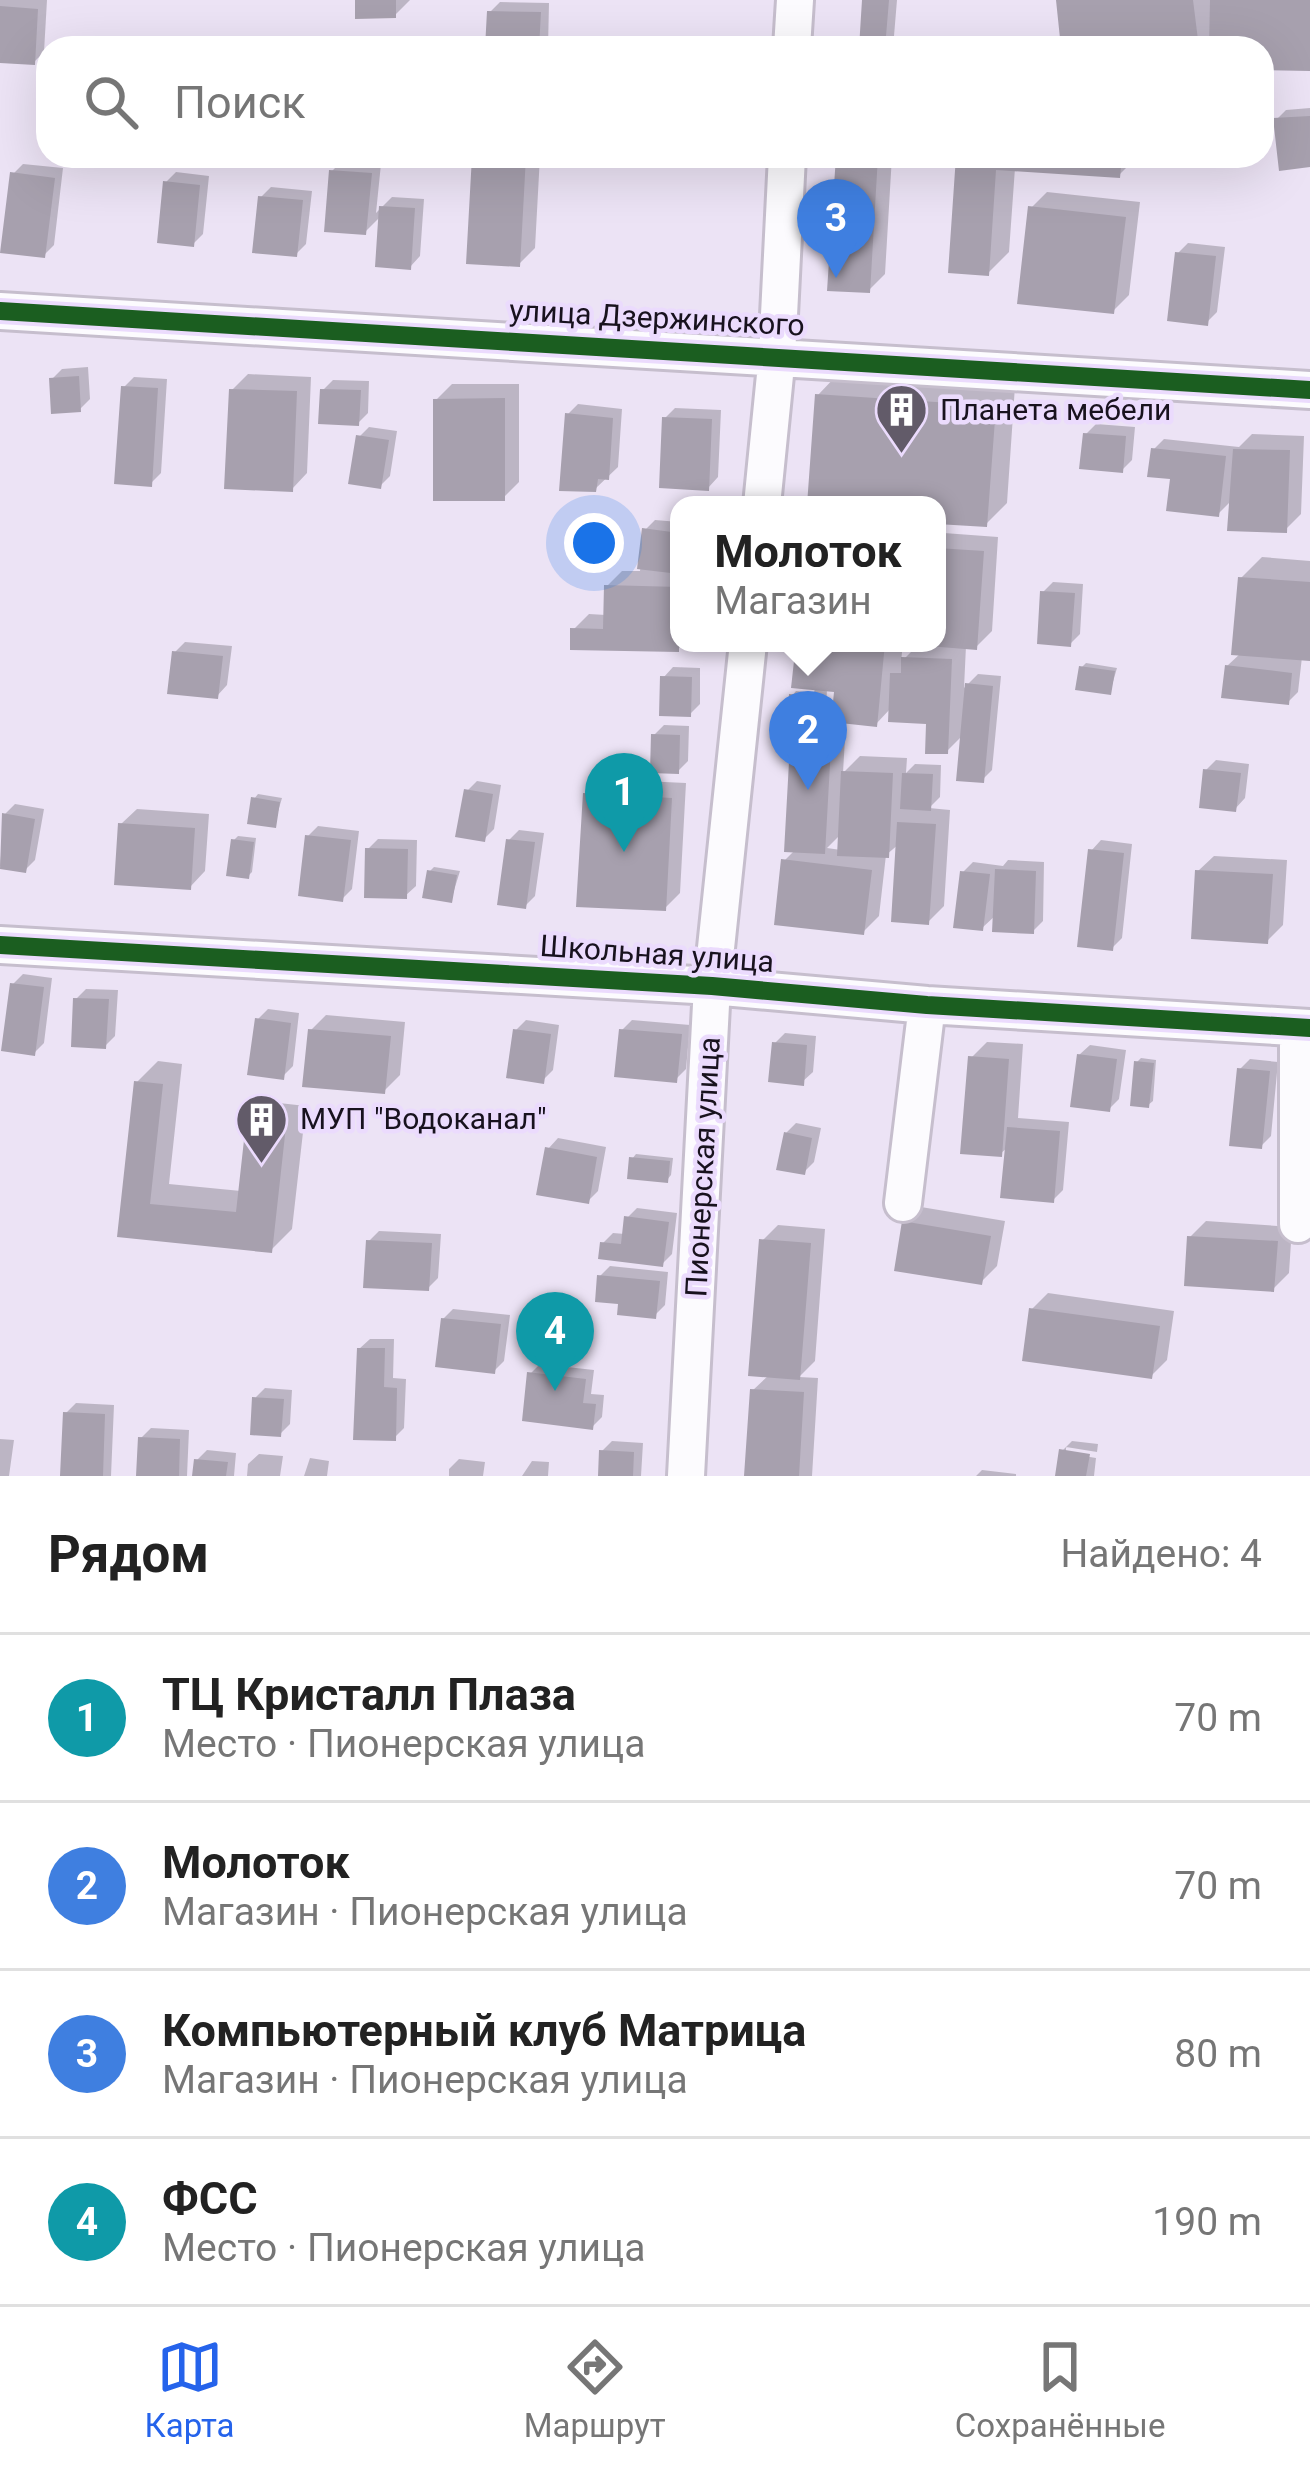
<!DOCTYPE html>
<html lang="ru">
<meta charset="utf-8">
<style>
:root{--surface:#fff;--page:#f6f6f6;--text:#222;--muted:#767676;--line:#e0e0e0;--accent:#2563eb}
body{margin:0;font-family:Roboto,sans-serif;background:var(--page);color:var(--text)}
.you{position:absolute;left:594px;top:543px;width:42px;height:42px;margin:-30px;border:9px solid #fff;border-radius:50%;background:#1a73e8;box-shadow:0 0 0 18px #1a73e833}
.badge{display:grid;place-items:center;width:78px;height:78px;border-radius:50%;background:var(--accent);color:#fff;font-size:39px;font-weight:700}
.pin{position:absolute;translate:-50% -99px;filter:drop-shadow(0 3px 6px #0008)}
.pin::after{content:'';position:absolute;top:63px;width:42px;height:36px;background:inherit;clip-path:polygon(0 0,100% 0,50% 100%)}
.popup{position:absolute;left:670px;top:496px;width:276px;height:156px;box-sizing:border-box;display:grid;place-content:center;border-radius:24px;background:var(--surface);filter:drop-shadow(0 3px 9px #0005);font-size:39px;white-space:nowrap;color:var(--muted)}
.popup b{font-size:45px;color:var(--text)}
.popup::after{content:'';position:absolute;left:50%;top:100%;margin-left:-24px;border:24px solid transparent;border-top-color:var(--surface)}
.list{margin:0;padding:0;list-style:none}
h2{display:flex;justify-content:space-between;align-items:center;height:156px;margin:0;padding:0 48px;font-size:51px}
h2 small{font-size:39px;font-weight:400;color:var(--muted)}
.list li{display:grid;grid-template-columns:78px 1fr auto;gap:36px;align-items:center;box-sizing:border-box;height:168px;padding:0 48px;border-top:3px solid var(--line)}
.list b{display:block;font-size:45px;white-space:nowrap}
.list p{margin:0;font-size:39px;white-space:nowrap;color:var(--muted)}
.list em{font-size:39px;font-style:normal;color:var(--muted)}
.icon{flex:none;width:66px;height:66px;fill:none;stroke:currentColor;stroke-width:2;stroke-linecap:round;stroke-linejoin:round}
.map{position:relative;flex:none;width:1310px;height:1476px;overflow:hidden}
.search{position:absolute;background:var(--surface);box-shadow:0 12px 48px #0002;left:36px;right:36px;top:36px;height:132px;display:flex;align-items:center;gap:30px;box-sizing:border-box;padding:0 42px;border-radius:36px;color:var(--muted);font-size:45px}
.sheet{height:828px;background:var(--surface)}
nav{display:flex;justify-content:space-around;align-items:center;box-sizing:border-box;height:168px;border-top:3px solid var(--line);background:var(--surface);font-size:33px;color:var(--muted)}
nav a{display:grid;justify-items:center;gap:6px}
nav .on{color:var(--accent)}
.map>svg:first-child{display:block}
.shadow{fill:#0003;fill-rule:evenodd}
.building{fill:#a7a0ae}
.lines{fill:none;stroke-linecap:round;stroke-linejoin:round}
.minor-casing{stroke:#c6becd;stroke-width:42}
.minor{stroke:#fcfbfe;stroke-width:36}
.cycleway-casing{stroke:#ebdbfd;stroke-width:26}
.cycleway{stroke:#1b5e20;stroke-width:18}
.labels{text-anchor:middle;stroke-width:9;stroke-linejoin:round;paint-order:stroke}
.street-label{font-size:30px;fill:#18121e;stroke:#ebdbfd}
.poi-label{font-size:30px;fill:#18121e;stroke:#ebdbfd;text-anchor:start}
</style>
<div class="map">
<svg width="1310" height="1476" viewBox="0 0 1310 1476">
<rect width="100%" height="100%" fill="#ece3f5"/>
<!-- shadow -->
<path class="shadow" d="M 0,0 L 47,0 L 44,52 L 34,62 L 0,60 Z
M 358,0 L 410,0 L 395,15 Z
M 865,0 L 897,0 L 893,48 L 862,48 Z
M 1059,0 L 1310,0 L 1310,68 L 1262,67 L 1262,48 L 1064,48 Z
M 500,2 L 549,3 L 548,48 L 488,48 L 490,12 Z
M 259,38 L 259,48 L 187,48 L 196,39 Z
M 1310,108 L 1310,164 L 1276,120 L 1286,110 Z
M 475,156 L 540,156 L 535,248 L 519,264 Z
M 839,156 L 892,156 L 885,274 L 869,290 Z
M 959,156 L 1138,156 L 1119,175 L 1015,168 L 1009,252 L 988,273 Z
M 342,161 L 381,164 L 376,213 L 392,197 L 424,199 L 420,256 L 410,267 L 381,216 L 365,232 L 332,171 Z
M 23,164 L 63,168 L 54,245 L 44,255 L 13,174 Z
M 176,172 L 209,176 L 203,234 L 193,244 L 166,182 Z
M 271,187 L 312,191 L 306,244 L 296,254 L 261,197 Z
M 1047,192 L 1140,202 L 1129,295 L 1113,311 L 1031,208 Z
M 1188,243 L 1225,247 L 1217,312 L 1207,322 L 1178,253 Z
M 88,367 L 90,399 L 80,409 L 52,379 L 62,369 Z
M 248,374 L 311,377 L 307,473 L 292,489 L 232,390 Z
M 838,374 L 1015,386 L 1007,503 L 986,524 L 937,521 L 937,505 L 818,395 Z
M 134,377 L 167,379 L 161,473 L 151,483 L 124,387 Z
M 333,380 L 369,381 L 368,413 L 358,423 L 323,390 Z
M 452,384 L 519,384 L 519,482 L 503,498 L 436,400 Z
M 578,404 L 622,409 L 618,467 L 595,489 L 568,414 Z
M 675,408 L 721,410 L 718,477 L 708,488 L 665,418 Z
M 1096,424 L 1135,427 L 1132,460 L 1122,470 L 1086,434 Z
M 369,427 L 397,431 L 390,476 L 380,486 L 359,437 Z
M 1252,434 L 1304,436 L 1301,514 L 1285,530 L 1232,500 L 1218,514 L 1174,476 L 1154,449 L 1164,439 L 1239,447 Z
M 655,520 L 679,522 L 679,643 L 684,643 L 678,649 L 573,630 L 589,614 L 606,615 L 607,586 L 622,571 L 640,571 L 645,530 Z
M 944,533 L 998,537 L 992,631 L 976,647 L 966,646 L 964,688 L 978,674 L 1001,676 L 992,770 L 982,780 L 963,735 L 947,751 L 929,721 L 891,708 L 876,724 L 846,721 L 843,773 L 860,756 L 907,758 L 906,773 L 915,764 L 941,765 L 940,797 L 929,808 L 950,810 L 944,906 L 928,922 L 899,844 L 886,855 L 879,916 L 863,932 L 784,861 L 795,850 L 794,727 L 806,715 L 792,696 L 796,691 L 814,693 L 815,687 L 794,685 L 799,643 L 903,643 L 901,662 L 920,643 L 937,643 L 937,540 ZM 827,689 L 837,690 L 835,713 L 826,712 ZM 841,834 L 841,850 L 827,848 Z
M 1262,557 L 1310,561 L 1310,658 L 1302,657 L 1298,692 L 1288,702 L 1227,666 L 1241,653 L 1241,578 Z
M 1053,582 L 1083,584 L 1080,634 L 1070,644 L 1043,592 Z
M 185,642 L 232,646 L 227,685 L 217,696 L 175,652 Z
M 1086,663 L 1117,668 L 1110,692 L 1082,667 Z
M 673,667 L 700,668 L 700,704 L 690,714 L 663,678 Z
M 664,725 L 689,726 L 688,761 L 678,771 L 654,735 Z
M 1216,760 L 1249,764 L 1245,798 L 1235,809 L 1206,770 Z
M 601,779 L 686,783 L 680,893 L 665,908 L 586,795 Z
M 477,781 L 501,785 L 494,829 L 484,839 L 467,791 Z
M 258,794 L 282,798 L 274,825 L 254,799 Z
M 15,804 L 44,809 L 35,860 L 25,870 L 0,866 L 5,814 Z
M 137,809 L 209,814 L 205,871 L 190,887 L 121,824 Z
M 318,826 L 359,831 L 352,889 L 342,899 L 308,836 Z
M 519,830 L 544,833 L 535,896 L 525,906 L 509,840 Z
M 238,836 L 256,838 L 252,872 L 248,876 L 234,840 Z
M 378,839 L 417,840 L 416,886 L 405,896 L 368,849 Z
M 1101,840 L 1132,844 L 1122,938 L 1112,948 L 1091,851 Z
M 1214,856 L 1287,860 L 1283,925 L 1267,941 L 1198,871 Z
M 1008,860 L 1044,862 L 1043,921 L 1033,931 L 996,915 L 982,928 L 963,872 L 973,862 L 1003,866 Z
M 434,867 L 460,871 L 451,900 L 430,871 Z
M 23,974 L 52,978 L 44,1043 L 34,1053 L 13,984 Z
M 86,989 L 118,990 L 115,1036 L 105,1046 L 76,999 Z
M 268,1009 L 299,1013 L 293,1066 L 283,1076 L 258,1019 Z
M 326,1015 L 405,1022 L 400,1075 L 384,1091 L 310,1031 Z
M 526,1020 L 559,1025 L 553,1070 L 543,1080 L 516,1030 Z
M 632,1020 L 690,1025 L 686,1069 L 676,1079 L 622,1030 Z
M 785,1033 L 816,1036 L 813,1072 L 802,1082 L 775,1043 Z
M 987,1042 L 1023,1044 L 1018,1118 L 1069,1122 L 1063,1190 L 1053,1200 L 1008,1147 L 1000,1154 L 971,1058 Z
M 1090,1045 L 1126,1050 L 1119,1099 L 1109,1109 L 1079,1055 Z
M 1141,1058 L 1156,1060 L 1153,1101 L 1148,1105 L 1137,1062 Z
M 1250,1059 L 1278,1062 L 1271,1136 L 1261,1146 L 1240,1069 Z
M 158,1061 L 182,1064 L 169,1184 L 241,1191 L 249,1123 L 270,1102 L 306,1106 L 292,1229 L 271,1250 L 121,1234 L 137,1082 Z
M 796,1123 L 821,1128 L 814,1162 L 804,1172 L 786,1133 Z
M 558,1138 L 606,1147 L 598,1191 L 588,1201 L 548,1149 Z
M 636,1154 L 673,1158 L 671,1175 L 667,1180 L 632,1159 Z
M 921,1207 L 1005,1221 L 997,1266 L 981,1282 L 905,1223 Z
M 637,1208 L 677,1213 L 672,1254 L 662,1264 L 603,1243 L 613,1233 L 625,1234 L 627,1218 Z
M 1206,1221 L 1292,1227 L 1289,1273 L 1273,1289 L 1190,1237 Z
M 778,1225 L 825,1229 L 815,1361 L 799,1377 L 818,1378 L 812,1476 L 747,1476 L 752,1391 L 769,1375 L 762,1241 Z
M 379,1231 L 441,1234 L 438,1278 L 428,1288 L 369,1241 Z
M 610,1266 L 668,1272 L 665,1305 L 655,1315 L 621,1302 L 600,1276 Z
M 1048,1293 L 1174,1311 L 1167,1360 L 1151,1376 L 1032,1309 Z
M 453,1309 L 510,1315 L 504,1361 L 494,1371 L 443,1319 Z
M 370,1339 L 394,1339 L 393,1378 L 406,1379 L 404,1428 L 394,1438 L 359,1349 Z
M 540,1364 L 594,1370 L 591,1394 L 604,1395 L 602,1417 L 592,1427 L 530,1374 Z
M 265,1388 L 292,1390 L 290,1424 L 280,1434 L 255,1398 Z
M 76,1403 L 114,1405 L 111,1476 L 63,1476 L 66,1413 Z
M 151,1428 L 189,1430 L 187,1476 L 140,1476 L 141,1438 Z
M 0,1439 L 14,1440 L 9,1476 L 0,1476 Z
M 612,1441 L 643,1443 L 641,1476 L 601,1476 L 602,1451 Z
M 1072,1441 L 1098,1444 L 1097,1452 L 1066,1447 L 1066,1453 L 1096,1458 L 1094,1476 L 1058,1476 L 1062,1451 Z
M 207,1450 L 236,1453 L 234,1476 L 196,1476 L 197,1460 Z
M 259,1454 L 283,1456 L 280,1476 L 247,1476 L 248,1464 Z
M 310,1458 L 329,1461 L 327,1476 L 304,1476 Z
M 459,1459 L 485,1462 L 483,1476 L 449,1476 L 449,1469 Z
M 532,1461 L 549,1462 L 548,1476 L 522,1476 Z
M 982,1470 L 1016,1474 L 1016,1476 L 976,1476 Z"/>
<!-- building -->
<path class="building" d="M 355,0 L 396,0 L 396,18 L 355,19 Z
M 862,0 L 889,0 L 885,48 L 859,48 Z
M 1056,0 L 1193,0 L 1199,48 L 1061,48 Z
M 1210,0 L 1310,0 L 1310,71 L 1262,70 L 1262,48 L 1209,48 Z
M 0,6 L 38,9 L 35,65 L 0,63 Z
M 487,11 L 541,12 L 539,48 L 485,48 Z
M 1310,116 L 1310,167 L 1279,171 L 1273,118 Z
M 263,156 L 317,156 L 315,167 L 262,161 Z
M 472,156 L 526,156 L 520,267 L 466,264 Z
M 836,156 L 878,156 L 870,293 L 827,291 Z
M 956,156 L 1122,156 L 1120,178 L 996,170 L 989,276 L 948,273 Z
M 329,170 L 372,173 L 366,235 L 324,232 Z
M 10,172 L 55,178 L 45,258 L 0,253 Z
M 163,181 L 200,185 L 194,247 L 157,243 Z
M 258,196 L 303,200 L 297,257 L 252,253 Z
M 379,206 L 415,208 L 411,270 L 375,267 Z
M 1028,206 L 1126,217 L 1114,314 L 1017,304 Z
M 1175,252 L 1216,256 L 1208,326 L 1167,321 Z
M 79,376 L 81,412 L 51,414 L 49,378 Z
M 121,386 L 158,388 L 152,487 L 114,484 Z
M 229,389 L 297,391 L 293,492 L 224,489 Z
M 320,389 L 361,390 L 359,426 L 318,424 Z
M 815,394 L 996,406 L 987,527 L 937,524 L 937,505 L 807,505 Z
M 505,398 L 505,501 L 433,501 L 433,399 Z
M 565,413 L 613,418 L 609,480 L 598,479 L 596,492 L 559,491 Z
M 662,417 L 712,419 L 709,491 L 659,488 Z
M 1083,433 L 1126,436 L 1123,473 L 1079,469 Z
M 356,435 L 389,440 L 381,489 L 348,484 Z
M 1151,448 L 1226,456 L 1219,517 L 1166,511 L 1170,479 L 1147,477 Z
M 1233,449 L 1290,450 L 1287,533 L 1227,531 Z
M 642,528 L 679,533 L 679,574 L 637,569 Z
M 937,548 L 984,551 L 977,650 L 928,646 L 928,643 L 937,643 Z
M 1238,577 L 1310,582 L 1310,661 L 1231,655 Z
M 604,585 L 679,587 L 679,652 L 570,650 L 570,628 L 603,629 Z
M 1040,591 L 1075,593 L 1071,647 L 1037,644 Z
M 796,643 L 885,643 L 877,727 L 831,722 L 834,692 L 791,688 Z
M 172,651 L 223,656 L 218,699 L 167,694 Z
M 901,657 L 952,659 L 948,754 L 925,754 L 926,724 L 888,722 L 890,673 L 901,673 Z
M 1225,665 L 1292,673 L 1289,705 L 1221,698 Z
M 1079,666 L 1115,671 L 1111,695 L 1075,690 Z
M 660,676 L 692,677 L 691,717 L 659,716 Z
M 965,683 L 993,686 L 984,783 L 956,781 Z
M 789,694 L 824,697 L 823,719 L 788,717 Z
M 791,726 L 832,728 L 825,854 L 784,852 Z
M 651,734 L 680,735 L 679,774 L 650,773 Z
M 1203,769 L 1241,773 L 1236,812 L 1199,808 Z
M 841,771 L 893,773 L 889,858 L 837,856 Z
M 902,773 L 933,774 L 931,811 L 900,809 Z
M 464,789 L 493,794 L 485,842 L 455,837 Z
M 583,793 L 672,798 L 666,911 L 576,907 Z
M 251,797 L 280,802 L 276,828 L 247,824 Z
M 2,813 L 35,819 L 26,873 L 0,869 Z
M 897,822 L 936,824 L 929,925 L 891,922 Z
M 118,823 L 195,828 L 191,890 L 114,885 Z
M 305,835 L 351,840 L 343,902 L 298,896 Z
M 231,839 L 254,842 L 249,879 L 226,876 Z
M 506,839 L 535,842 L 526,909 L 497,905 Z
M 365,848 L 408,849 L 407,899 L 364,898 Z
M 1088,849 L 1124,853 L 1113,951 L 1077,947 Z
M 781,859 L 872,870 L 864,935 L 774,925 Z
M 995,869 L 1036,871 L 1034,934 L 992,932 Z
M 427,870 L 457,875 L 452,903 L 422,898 Z
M 1195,870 L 1273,874 L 1268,944 L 1191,939 Z
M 960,871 L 990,874 L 983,931 L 953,928 Z
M 10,983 L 44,987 L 35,1056 L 1,1051 Z
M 73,998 L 109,999 L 106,1049 L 71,1047 Z
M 255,1018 L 291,1023 L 284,1080 L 247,1075 Z
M 308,1029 L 391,1036 L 385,1094 L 302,1087 Z
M 513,1029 L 551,1034 L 544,1084 L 506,1078 Z
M 619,1029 L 682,1034 L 677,1083 L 614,1077 Z
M 772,1042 L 807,1045 L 804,1086 L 768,1082 Z
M 1077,1054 L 1117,1059 L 1110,1112 L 1070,1107 Z
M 968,1056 L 1009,1059 L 1002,1157 L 960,1154 Z
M 1134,1061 L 1154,1063 L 1149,1108 L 1130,1106 Z
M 1237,1068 L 1270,1071 L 1262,1149 L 1229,1146 Z
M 134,1081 L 163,1084 L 150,1204 L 236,1212 L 246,1122 L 286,1126 L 272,1253 L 117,1237 Z
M 1007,1127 L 1060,1131 L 1054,1203 L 1000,1198 Z
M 784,1132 L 812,1138 L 805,1175 L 776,1170 Z
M 545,1147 L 597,1157 L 589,1204 L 536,1195 Z
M 629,1157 L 670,1161 L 668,1183 L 627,1179 Z
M 624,1216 L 669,1222 L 663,1267 L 598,1259 L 600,1242 L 621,1244 Z
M 902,1221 L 991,1236 L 982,1285 L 894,1271 Z
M 1187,1236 L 1278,1241 L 1274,1292 L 1184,1286 Z
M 759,1239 L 811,1243 L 800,1380 L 748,1376 Z
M 366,1240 L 432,1243 L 429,1291 L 363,1288 Z
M 597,1275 L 660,1281 L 656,1319 L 617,1315 L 618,1304 L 595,1302 Z
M 1029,1308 L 1160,1326 L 1152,1379 L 1022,1361 Z
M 441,1318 L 501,1324 L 495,1374 L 435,1367 Z
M 357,1348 L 385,1348 L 384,1387 L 397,1388 L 396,1441 L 353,1440 Z
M 527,1372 L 586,1379 L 583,1403 L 596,1404 L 593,1430 L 522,1421 Z
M 750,1389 L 804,1392 L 799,1476 L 744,1476 Z
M 252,1397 L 284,1399 L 281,1437 L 250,1435 Z
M 63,1412 L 105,1414 L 103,1476 L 60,1476 Z
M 138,1437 L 180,1439 L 179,1476 L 136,1476 Z
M 1059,1449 L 1090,1454 L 1086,1476 L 1055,1476 Z
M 599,1450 L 634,1452 L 633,1476 L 598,1476 Z
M 194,1459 L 228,1462 L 226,1476 L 192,1476 Z"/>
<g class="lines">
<defs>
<path id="minor" d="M 792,48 L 795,0
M 0,311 L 1310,390
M 762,505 L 777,355 L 787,156
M 0,945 L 712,986 L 927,1005 L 1310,1028
M 903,1203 L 927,1005
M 1298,1224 L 1298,1028
M 686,1476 L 712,986 L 748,643"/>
</defs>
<!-- minor casing -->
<use href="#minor" class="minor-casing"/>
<!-- minor -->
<use href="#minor" class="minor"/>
<defs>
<path id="cycleway" d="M 0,311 L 1310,390
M 0,945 L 712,986 L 927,1005 L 1310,1028"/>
</defs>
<!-- cycleway casing -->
<use href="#cycleway" class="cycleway-casing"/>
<!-- cycleway -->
<use href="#cycleway" class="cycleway"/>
</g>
<!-- icons -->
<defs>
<symbol id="building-pin" viewBox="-11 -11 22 30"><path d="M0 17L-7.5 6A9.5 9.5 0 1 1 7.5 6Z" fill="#625b69" stroke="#ebdbfd"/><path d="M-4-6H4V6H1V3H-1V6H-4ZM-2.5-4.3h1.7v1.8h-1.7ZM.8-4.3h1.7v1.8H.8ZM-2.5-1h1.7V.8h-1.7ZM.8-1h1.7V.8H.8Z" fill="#fff"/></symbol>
</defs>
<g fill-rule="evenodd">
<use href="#building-pin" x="872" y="380" width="59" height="81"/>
<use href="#building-pin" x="232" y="1090" width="59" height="81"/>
</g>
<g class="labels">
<!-- street labels -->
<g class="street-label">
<text transform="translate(657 318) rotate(3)" y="10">улица Дзержинского</text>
<text transform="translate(657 954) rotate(4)" y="10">Школьная улица</text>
<text transform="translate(703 1167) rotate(-87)" y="10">Пионерская улица</text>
</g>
<!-- poi labels -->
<g class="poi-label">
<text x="940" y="420">Планета мебели</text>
<text x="300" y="1129">МУП "Водоканал"</text>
</g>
</g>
</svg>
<div class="you"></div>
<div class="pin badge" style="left:624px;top:852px;background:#0f9aa8">1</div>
<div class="pin badge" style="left:808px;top:790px;background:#3f7fe0">2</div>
<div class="popup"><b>Молоток</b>Магазин</div>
<div class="pin badge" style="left:836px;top:278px;background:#3f7fe0">3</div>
<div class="pin badge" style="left:555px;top:1391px;background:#0f9aa8">4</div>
<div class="search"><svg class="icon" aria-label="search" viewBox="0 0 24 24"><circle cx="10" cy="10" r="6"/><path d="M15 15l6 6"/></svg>Поиск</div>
</div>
<section class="sheet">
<h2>Рядом<small>Найдено: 4</small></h2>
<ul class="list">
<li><span class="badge" style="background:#0f9aa8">1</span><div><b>ТЦ Кристалл Плаза</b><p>Место · Пионерская улица</p></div><em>70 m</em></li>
<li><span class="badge" style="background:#3f7fe0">2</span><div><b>Молоток</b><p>Магазин · Пионерская улица</p></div><em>70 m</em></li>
<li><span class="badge" style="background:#3f7fe0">3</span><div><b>Компьютерный клуб Матрица</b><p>Магазин · Пионерская улица</p></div><em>80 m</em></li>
<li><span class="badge" style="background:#0f9aa8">4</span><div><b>ФСС</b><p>Место · Пионерская улица</p></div><em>190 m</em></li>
</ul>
</section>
<nav>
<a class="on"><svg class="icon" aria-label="map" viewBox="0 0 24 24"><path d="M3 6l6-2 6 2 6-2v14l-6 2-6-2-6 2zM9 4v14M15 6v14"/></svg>Карта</a>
<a><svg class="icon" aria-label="directions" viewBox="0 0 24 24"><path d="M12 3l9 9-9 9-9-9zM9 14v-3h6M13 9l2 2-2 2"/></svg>Маршрут</a>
<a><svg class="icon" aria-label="saved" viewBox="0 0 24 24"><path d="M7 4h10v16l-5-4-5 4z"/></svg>Сохранённые</a>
</nav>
